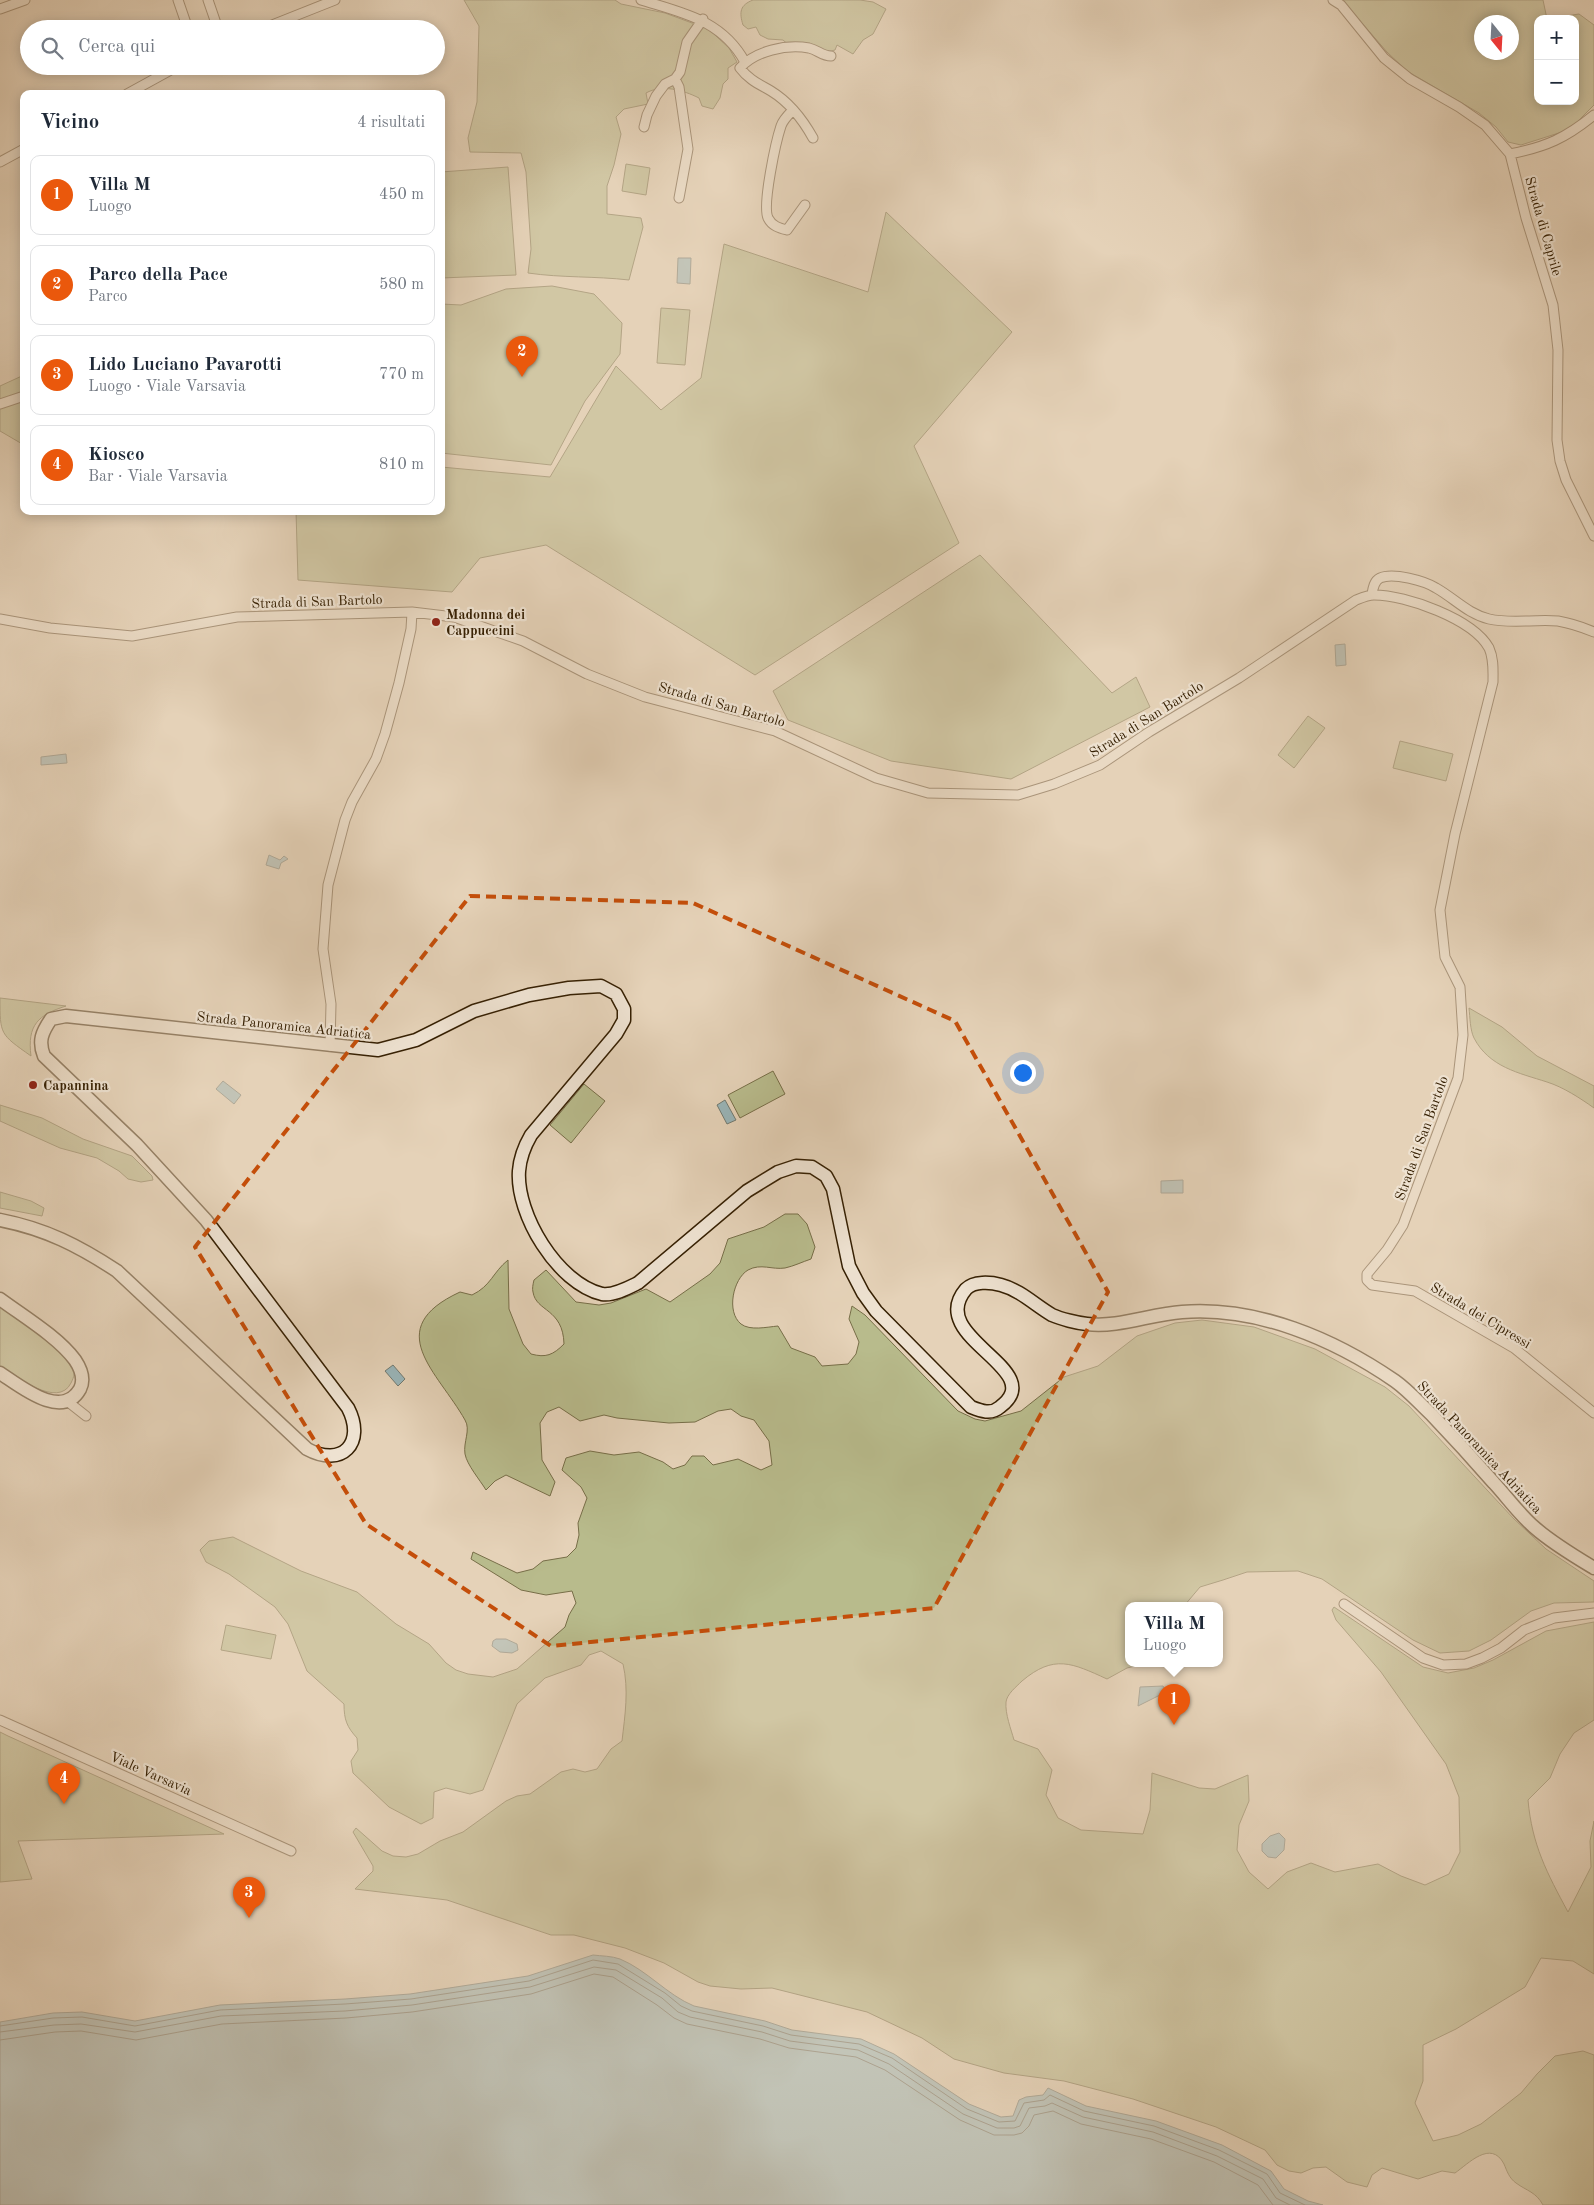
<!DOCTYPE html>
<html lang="it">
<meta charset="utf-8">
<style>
:root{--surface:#fff;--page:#f2f2f3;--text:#1f2937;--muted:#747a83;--line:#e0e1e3;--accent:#ea580c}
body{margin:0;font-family:"Old Standard TT",serif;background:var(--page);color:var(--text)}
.controls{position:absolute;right:15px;top:15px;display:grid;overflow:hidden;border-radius:10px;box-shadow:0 2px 12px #0003}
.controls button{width:45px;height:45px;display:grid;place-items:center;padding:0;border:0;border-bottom:1px solid var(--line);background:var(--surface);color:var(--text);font:25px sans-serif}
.compass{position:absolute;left:1474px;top:15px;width:45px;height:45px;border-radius:50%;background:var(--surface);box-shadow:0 2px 12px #0003;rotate:162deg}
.you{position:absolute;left:1022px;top:1072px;width:18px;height:18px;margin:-12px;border:4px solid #fff;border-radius:50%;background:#1a73e8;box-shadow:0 0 0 8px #1a73e833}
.badge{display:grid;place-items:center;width:32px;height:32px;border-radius:50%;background:var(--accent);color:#fff;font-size:16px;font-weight:700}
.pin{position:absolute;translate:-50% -41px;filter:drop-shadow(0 1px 2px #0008)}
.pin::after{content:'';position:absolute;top:26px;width:18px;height:15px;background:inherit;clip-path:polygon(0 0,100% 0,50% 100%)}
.popup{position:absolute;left:1125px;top:1602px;width:98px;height:65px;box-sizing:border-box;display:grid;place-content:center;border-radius:10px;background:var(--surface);filter:drop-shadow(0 1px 4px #0005);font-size:16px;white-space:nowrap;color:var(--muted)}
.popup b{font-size:19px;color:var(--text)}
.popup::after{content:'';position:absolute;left:50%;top:100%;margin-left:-10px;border:10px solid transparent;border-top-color:var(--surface)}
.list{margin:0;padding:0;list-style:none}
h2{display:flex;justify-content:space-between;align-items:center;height:65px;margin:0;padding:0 20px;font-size:21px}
h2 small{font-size:16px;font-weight:400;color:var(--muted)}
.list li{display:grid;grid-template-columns:32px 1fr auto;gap:15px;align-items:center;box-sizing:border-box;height:80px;margin:0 10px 10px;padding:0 10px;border:1px solid var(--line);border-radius:10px}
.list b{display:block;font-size:19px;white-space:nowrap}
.list p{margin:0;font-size:16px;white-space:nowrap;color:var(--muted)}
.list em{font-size:16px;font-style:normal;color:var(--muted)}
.icon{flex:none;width:28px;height:28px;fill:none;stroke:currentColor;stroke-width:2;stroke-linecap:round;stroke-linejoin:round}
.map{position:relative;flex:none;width:1594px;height:2205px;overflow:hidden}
.search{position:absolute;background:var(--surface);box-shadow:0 2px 12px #0003;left:20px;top:20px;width:425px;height:55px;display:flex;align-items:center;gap:12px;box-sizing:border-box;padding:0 18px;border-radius:28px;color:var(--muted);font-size:19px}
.panel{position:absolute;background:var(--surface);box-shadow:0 2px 12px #0003;left:20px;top:90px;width:425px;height:425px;border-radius:10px}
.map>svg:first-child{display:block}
.green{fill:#b8bb8c;stroke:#776e48;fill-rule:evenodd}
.water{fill:#99b5b9;stroke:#717970}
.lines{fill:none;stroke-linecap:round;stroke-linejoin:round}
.shore{stroke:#686a5e;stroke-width:1}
.street-casing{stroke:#624c30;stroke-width:11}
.secondary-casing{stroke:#362003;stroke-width:15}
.street{stroke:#eee2d1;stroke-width:9}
.secondary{stroke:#eee2d1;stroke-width:12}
.marked{fill:none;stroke:#c44e0a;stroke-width:4;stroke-dasharray:10 6;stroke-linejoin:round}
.poi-dot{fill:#8f2418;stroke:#eee2d1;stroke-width:2}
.labels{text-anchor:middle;stroke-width:4.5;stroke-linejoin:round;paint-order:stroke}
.street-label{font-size:14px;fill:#362003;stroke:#eee2d1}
.poi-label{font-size:14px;font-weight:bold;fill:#362003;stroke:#eee2d1;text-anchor:start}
</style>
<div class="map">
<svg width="1594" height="2205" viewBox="0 0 1594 2205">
<rect width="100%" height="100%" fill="#e5d2b8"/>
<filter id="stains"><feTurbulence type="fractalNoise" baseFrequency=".004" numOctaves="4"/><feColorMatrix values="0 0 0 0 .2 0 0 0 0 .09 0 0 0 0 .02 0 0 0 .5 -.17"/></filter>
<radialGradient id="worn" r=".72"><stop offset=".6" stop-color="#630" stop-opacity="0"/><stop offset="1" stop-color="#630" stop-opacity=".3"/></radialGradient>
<!-- green -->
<path class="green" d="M 464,0 L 615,0 L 621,4 L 665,13 L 692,23 L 703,24 L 729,48 L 737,62 L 728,68 L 728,79 L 723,84 L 720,98 L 713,109 L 702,106 L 699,98 C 683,90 662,84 646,93 L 648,104 L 624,109 L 616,117 L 621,134 L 614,165 L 607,186 L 607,214 L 641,218 L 643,227 L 629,280 C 595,276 562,278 528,273 L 531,249 L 526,172 L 521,153 L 470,152 L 468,138 L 477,102 L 479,26 Z
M 753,0 L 860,0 L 873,2 L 886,9 L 873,34 L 863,40 L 853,54 L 837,45 L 835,50 L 827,52 L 790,46 L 783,40 L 768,39 L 760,35 L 756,27 L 748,29 L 743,25 C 739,12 740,5 753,0 Z
M 1342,0 L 1543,0 L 1547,19 L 1579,14 L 1594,25 L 1594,105 L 1576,123 L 1562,132 L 1521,145 L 1508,142 L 1496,127 L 1479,113 L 1407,71 L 1387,52 ZM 1538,19 L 1575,19 L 1575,101 L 1538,101 ZM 1482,22 L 1512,22 L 1512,52 L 1482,52 Z
M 626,164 L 650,168 L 646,195 L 622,191 Z
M 508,167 L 516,275 L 441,278 L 441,172 Z
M 886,212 L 1012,332 L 914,446 L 959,543 L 755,675 L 546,545 L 480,558 L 452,592 L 298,580 L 296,511 L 441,511 L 441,467 L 550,477 L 616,366 L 661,410 L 701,378 L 724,244 L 868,292 Z
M 552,286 L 594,294 L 622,323 L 620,354 L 585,401 L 551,465 L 441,453 L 441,304 L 461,305 L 506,289 Z
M 661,308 L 690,310 L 685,365 L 657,363 Z
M 24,375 L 24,445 L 0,431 L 0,386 Z
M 980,555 L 1112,693 L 1136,677 L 1150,707 L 1011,779 L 891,761 L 788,720 L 773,691 Z
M 1308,716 L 1325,728 L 1294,768 L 1278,755 Z
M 1400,741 L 1453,754 L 1446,781 L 1393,768 Z
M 0,998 L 66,1006 C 38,1015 27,1025 31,1056 C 0,1034 0,1035 0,998 Z
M 1469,1008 L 1502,1027 L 1537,1056 L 1594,1086 L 1594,1108 C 1580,1098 1563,1087 1547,1082 C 1519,1073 1489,1067 1474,1038 C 1470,1030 1470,1017 1469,1008 Z
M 773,1071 L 785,1094 L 740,1118 L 728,1095 Z
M 584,1084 L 605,1101 L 571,1143 L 550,1125 Z
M 0,1105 L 42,1118 L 83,1139 L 132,1156 L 152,1176 L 153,1180 L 141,1182 L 128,1179 L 119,1171 L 97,1158 L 60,1148 L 0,1121 Z
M 0,1192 L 31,1201 L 44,1208 L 42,1216 L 0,1208 Z
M 785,1214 L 798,1214 L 807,1224 L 815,1247 L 811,1259 C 802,1262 794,1266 785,1268 C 772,1270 761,1263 748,1270 C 733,1279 726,1312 741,1324 C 750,1331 767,1327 778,1326 L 791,1348 L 815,1357 L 822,1366 L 848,1364 L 856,1354 L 859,1342 L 849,1319 L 852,1306 L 865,1315 L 958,1411 L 975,1419 L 985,1421 L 1021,1411 L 1064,1377 L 1098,1366 L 1137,1336 L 1175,1323 L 1202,1320 L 1254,1327 L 1315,1349 L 1385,1387 L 1409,1406 L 1514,1519 L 1546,1549 L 1594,1581 L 1594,1602 L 1554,1603 L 1531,1611 L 1491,1640 L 1469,1651 L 1440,1653 L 1413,1640 L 1322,1579 L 1298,1571 L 1247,1572 L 1223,1580 L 1200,1587 L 1184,1606 L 1129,1606 L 1129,1664 L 1143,1664 L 1127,1668 L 1107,1679 C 1072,1663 1054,1654 1022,1681 C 1016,1687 1007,1694 1006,1702 C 1005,1714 1011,1729 1014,1740 L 1038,1749 L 1052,1770 L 1046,1795 L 1058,1818 L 1081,1830 L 1143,1834 L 1150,1810 L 1152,1773 L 1199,1788 L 1215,1789 L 1248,1775 L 1249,1801 L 1239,1825 L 1237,1850 L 1249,1872 L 1268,1889 L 1287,1872 L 1311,1863 L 1335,1872 L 1378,1864 L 1401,1876 L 1425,1885 L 1449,1874 L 1460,1852 L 1459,1797 L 1446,1764 L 1381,1672 L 1336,1620 L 1332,1610 L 1334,1607 L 1423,1667 L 1448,1673 L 1474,1668 L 1493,1660 L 1546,1631 L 1594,1622 L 1594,1720 L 1574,1733 L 1560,1754 L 1550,1778 L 1528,1800 C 1532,1845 1547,1873 1568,1912 L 1591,1867 L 1590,1841 L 1594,1821 L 1594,1974 L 1573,1961 L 1541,1958 L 1525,1987 L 1456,2029 L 1423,2045 L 1423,2081 L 1415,2103 L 1433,2141 L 1458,2135 L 1481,2124 L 1521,2093 L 1537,2074 L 1555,2056 L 1583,2051 L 1594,2055 L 1594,2205 L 1543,2205 C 1536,2192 1527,2191 1516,2183 C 1509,2178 1507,2171 1504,2164 C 1491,2139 1468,2164 1455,2173 L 1442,2171 L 1418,2179 L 1382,2168 L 1372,2175 L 1367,2187 L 1347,2182 L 1326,2167 L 1313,2168 L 1301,2173 L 1289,2171 L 1277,2165 L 1265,2150 L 1216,2127 L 1133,2099 L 1064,2081 L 1004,2073 L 954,2059 L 922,2038 L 867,2012 L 772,1988 L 741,1989 L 710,1986 L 698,1982 L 664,1963 L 625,1948 L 574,1935 L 551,1935 L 447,1900 L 355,1889 L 373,1871 L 373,1866 L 353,1832 L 356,1828 L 382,1851 L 393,1856 L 406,1857 L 418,1854 L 440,1841 L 463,1832 L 506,1801 L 517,1796 L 530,1794 L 561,1772 L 573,1769 L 585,1772 L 597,1769 L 611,1749 L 622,1741 C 625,1715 629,1690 623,1664 L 601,1651 L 589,1655 L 581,1665 L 545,1678 L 517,1704 L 483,1790 L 470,1794 L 446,1788 L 434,1792 L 433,1818 L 421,1824 L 389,1807 L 353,1773 L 351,1761 L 358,1750 L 357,1738 C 347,1727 344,1720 344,1704 L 307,1671 L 288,1624 L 275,1607 L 229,1574 L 206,1562 L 200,1550 L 209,1541 L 233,1537 L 301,1571 L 357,1592 L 396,1624 L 429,1644 L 446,1663 L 456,1670 L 468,1674 L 493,1677 L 517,1669 L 565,1627 L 569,1615 L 576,1603 L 572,1591 L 546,1595 L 521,1590 L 471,1559 L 473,1552 L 517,1573 L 533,1569 L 543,1561 L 567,1557 L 576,1548 L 579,1535 L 578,1523 L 587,1498 L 581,1487 L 562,1470 L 566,1458 L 590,1451 L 614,1455 L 639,1452 L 663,1462 L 673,1469 L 685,1465 L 692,1456 L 704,1456 L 713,1465 L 738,1459 L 761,1470 L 772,1465 L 769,1441 L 754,1420 L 741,1416 L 731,1409 L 718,1411 L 695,1422 L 669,1423 L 617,1418 L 604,1415 L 580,1421 L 559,1407 L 547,1412 L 540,1423 L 542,1460 L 555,1482 L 550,1496 L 506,1475 L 495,1481 L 486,1490 C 480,1480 467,1465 465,1454 C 463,1442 471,1430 465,1420 C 438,1372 380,1329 460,1292 L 472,1295 C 491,1286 493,1272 508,1260 L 509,1309 L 523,1344 L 531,1354 C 546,1358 553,1355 564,1344 C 563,1308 536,1312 533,1292 C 532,1289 533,1284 534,1280 L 546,1270 L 576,1302 L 599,1305 L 611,1303 L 646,1289 L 670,1302 L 710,1274 L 720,1263 L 728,1239 L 764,1227 Z
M 0,1305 C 18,1320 60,1348 72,1365 C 76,1371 74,1377 71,1383 C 58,1409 16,1376 0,1367 Z
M 226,1625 L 276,1635 L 271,1659 L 221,1650 Z
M 0,1732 L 8,1736 L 224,1834 L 18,1841 L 32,1879 L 0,1882 Z"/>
<!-- water -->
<path class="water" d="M 678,258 L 691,258 L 690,284 L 677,283 Z
M 1345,644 L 1346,665 L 1336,666 L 1335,645 Z
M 66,754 L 67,763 L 41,765 L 41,757 Z
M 269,855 L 280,860 L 284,856 L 288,859 L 281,863 L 279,869 L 266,865 Z
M 223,1081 L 241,1095 L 234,1104 L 216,1089 Z
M 725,1100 L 736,1120 L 727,1124 L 717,1105 Z
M 1183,1180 L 1183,1193 L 1161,1193 L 1161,1181 Z
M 393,1365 L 405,1379 L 398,1386 L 385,1371 Z
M 496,1639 L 506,1639 L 517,1644 L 518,1650 L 512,1653 L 500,1652 L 492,1646 L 493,1641 Z
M 1163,1686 L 1166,1692 L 1138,1706 L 1140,1687 Z
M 1279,1833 L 1285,1839 L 1284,1850 L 1276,1858 L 1268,1857 L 1262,1851 L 1262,1844 L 1270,1836 Z
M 593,1955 C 601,1956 612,1956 620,1959 C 647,1970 667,1995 694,2006 L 765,2021 L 792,2030 L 861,2039 L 894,2054 L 969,2104 L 1001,2117 L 1013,2116 L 1019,2100 L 1026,2097 L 1043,2095 L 1048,2088 L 1086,2106 L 1156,2121 L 1222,2145 L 1271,2171 L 1284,2189 L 1308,2201 L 1323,2205 L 0,2205 L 0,2022 L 53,2013 L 82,2012 L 135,2021 L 220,2005 L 345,1999 L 410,1994 L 528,1976 Z"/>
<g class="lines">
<!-- shore -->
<path class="shore" d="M 0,2026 L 53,2018 L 82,2017 L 135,2026 L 220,2010 L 345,2004 L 411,1999 L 529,1981 L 593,1960 L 618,1964 L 665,1993 L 681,2006 L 692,2011 L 763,2026 L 791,2035 L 859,2044 L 892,2058 L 967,2109 L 999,2122 L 1015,2121 L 1024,2103 L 1044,2100 L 1050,2095 L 1084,2111 L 1154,2126 L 1219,2150 L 1267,2174 L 1280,2193 L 1305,2205
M 0,2032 L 54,2025 L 81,2024 L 135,2032 L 221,2016 L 345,2011 L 412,2005 L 530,1987 L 594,1967 L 616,1970 L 662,1998 L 678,2012 L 690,2017 L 762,2032 L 790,2041 L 858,2050 L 889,2064 L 963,2114 L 997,2128 L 1014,2128 L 1020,2126 L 1029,2108 L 1045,2106 L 1052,2103 L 1083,2117 L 1153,2132 L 1217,2156 L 1263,2179 L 1276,2198 L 1290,2205
M 0,2040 L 55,2032 L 81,2031 L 136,2040 L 222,2024 L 346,2018 L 412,2012 L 531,1994 L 594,1974 L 613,1977 L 657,2005 L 674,2018 L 687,2024 L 760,2039 L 789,2048 L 856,2057 L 885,2070 L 960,2120 L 994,2135 L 1014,2135 L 1022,2133 L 1029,2126 L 1034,2115 L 1053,2111 L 1081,2124 L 1151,2139 L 1214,2162 L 1258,2185 L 1273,2205"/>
<defs>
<path id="street" d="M 178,0 L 188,29
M 208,0 L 218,29
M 641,0 C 683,13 722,20 745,62
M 1333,0 L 1341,5 L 1384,58 L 1410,79 L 1459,107 L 1485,125 L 1510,154 L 1526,218 L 1553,305 L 1558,350 L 1557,440 L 1560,461 L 1566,480 L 1594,536
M 0,9 L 25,0
M 262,29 L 335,0
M 675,79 L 679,87 L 688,149 L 679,198
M 127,94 L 178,66
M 792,111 C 788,115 783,120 781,126 C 776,141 762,205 768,218 C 772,226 779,228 787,230 L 805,205
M 644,127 L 647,115 L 656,96 L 665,84 L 675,79 L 680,72 L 687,42 L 703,19
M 813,138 C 803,120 789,102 771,91 C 759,84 749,80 740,68 C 755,51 786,44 809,48 C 818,50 822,56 831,56
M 1510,154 C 1546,147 1566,138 1594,115
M 0,162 L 24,149
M 0,404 L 24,396
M 1372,594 C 1373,588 1374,581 1380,578 C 1393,572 1425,581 1436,588 C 1454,598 1468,614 1489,619 C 1511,624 1535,619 1558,621 C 1570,623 1582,627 1594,632
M 0,619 L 50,628 L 132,636 L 237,617 L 412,612 L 454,617 L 523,641 L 587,674 L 645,697 L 775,731 L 876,778 L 928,793 L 1018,795 L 1054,784 L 1100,765 L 1149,732 L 1239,678 L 1356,600 C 1361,598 1368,595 1374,595 C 1406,595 1473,619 1489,648 C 1494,659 1493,671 1493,682 L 1455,834 L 1440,910 L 1445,957 L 1460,987 L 1463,1035 L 1458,1078 L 1403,1225 L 1387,1250 L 1367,1274 L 1367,1280 L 1372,1285 L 1415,1291 L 1514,1348 L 1594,1413
M 330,1046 L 331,1004 L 323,949 L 328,885 L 345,820 L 352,802 L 376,759 L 385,734 L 399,683 L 411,629 L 412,612
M 67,1401 L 86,1416
M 1344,1604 L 1423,1658 L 1443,1665 L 1466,1664 L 1482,1658 L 1501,1648 L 1524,1630 L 1554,1618 L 1594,1613
M 0,1720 L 291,1851"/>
<path id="secondary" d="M 0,1220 C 46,1229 79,1246 117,1271 L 307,1449 C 342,1468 366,1443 348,1408 L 206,1220 L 137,1145 L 44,1056 C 38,1041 42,1032 51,1019 L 66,1016 L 378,1050 L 416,1040 L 474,1011 L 529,995 L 569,988 L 601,986 L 616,994 L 624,1009 L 624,1020 L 616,1034 L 531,1135 C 524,1147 520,1157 519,1171 C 516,1214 557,1283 602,1294 C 613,1296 628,1288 638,1283 L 747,1191 L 778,1172 L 796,1166 L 812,1167 L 826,1176 L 833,1189 L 849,1266 L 863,1293 L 876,1311 L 971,1407 C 981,1411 991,1415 1000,1407 C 1051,1369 924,1338 966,1289 C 974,1281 990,1282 1001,1285 C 1020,1290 1035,1305 1052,1315 C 1061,1319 1077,1323 1087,1324 C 1118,1328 1151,1314 1182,1312 C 1257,1306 1334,1339 1395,1381 C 1409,1391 1420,1404 1432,1415 C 1453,1437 1474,1460 1494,1483 C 1507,1497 1519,1514 1534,1527 C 1552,1543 1574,1556 1594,1568
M 0,1299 C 23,1316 58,1337 75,1360 C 81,1369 85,1379 80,1389 C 62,1421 20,1386 0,1373"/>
</defs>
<!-- street casing -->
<use href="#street" class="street-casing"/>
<!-- secondary casing -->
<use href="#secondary" class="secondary-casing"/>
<!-- street -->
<use href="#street" class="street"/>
<!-- secondary -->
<use href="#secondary" class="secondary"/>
</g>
<!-- marked area -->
<path d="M0 0H1594V2205H0ZM 470,896 L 693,903 L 955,1021 L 1108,1292 L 934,1608 L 551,1646 L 366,1524 L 195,1247 Z" fill="#e5d2b8" fill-opacity=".55" fill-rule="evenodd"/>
<path class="marked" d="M 470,896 L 693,903 L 955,1021 L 1108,1292 L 934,1608 L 551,1646 L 366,1524 L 195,1247 Z"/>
<!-- markers -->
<g class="poi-dot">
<circle cx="436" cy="622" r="5"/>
<circle cx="33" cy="1085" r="5"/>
</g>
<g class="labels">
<!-- street labels -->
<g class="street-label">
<text transform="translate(1544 226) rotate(74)" y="5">Strada di Caprile</text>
<text transform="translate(317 601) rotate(-2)" y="5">Strada di San Bartolo</text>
<text transform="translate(722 704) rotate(16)" y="5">Strada di San Bartolo</text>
<text transform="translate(1146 719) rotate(-32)" y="5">Strada di San Bartolo</text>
<text transform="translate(284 1025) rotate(6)" y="5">Strada Panoramica Adriatica</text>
<text transform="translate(1421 1138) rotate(-70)" y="5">Strada di San Bartolo</text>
<text transform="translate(1481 1315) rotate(31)" y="5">Strada dei Cipressi</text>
<text transform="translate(1480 1447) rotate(47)" y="5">Strada Panoramica Adriatica</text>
<text transform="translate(151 1773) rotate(24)" y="5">Viale Varsavia</text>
</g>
<!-- poi labels -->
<g class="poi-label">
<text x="446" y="619">Madonna dei<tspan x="446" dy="16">Cappuccini</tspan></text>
<text x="43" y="1090">Capannina</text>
</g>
</g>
<rect width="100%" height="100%" filter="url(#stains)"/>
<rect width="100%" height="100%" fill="url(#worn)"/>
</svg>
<div class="controls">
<button>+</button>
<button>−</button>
</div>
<svg class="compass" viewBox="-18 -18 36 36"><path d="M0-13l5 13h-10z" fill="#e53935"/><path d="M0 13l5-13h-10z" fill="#747a83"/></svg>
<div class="you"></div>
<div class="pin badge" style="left:1174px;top:1725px">1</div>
<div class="popup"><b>Villa M</b>Luogo</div>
<div class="pin badge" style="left:522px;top:377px">2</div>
<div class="pin badge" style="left:249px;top:1918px">3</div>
<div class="pin badge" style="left:64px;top:1804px">4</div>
<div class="search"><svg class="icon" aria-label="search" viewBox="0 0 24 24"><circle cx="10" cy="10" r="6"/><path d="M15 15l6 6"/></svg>Cerca qui</div>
<section class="panel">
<h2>Vicino<small>4 risultati</small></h2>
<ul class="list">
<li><span class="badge">1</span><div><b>Villa M</b><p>Luogo</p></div><em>450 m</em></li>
<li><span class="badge">2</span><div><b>Parco della Pace</b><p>Parco</p></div><em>580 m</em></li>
<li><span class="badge">3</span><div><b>Lido Luciano Pavarotti</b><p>Luogo · Viale Varsavia</p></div><em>770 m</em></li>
<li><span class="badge">4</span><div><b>Kiosco</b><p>Bar · Viale Varsavia</p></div><em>810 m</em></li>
</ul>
</section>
</div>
